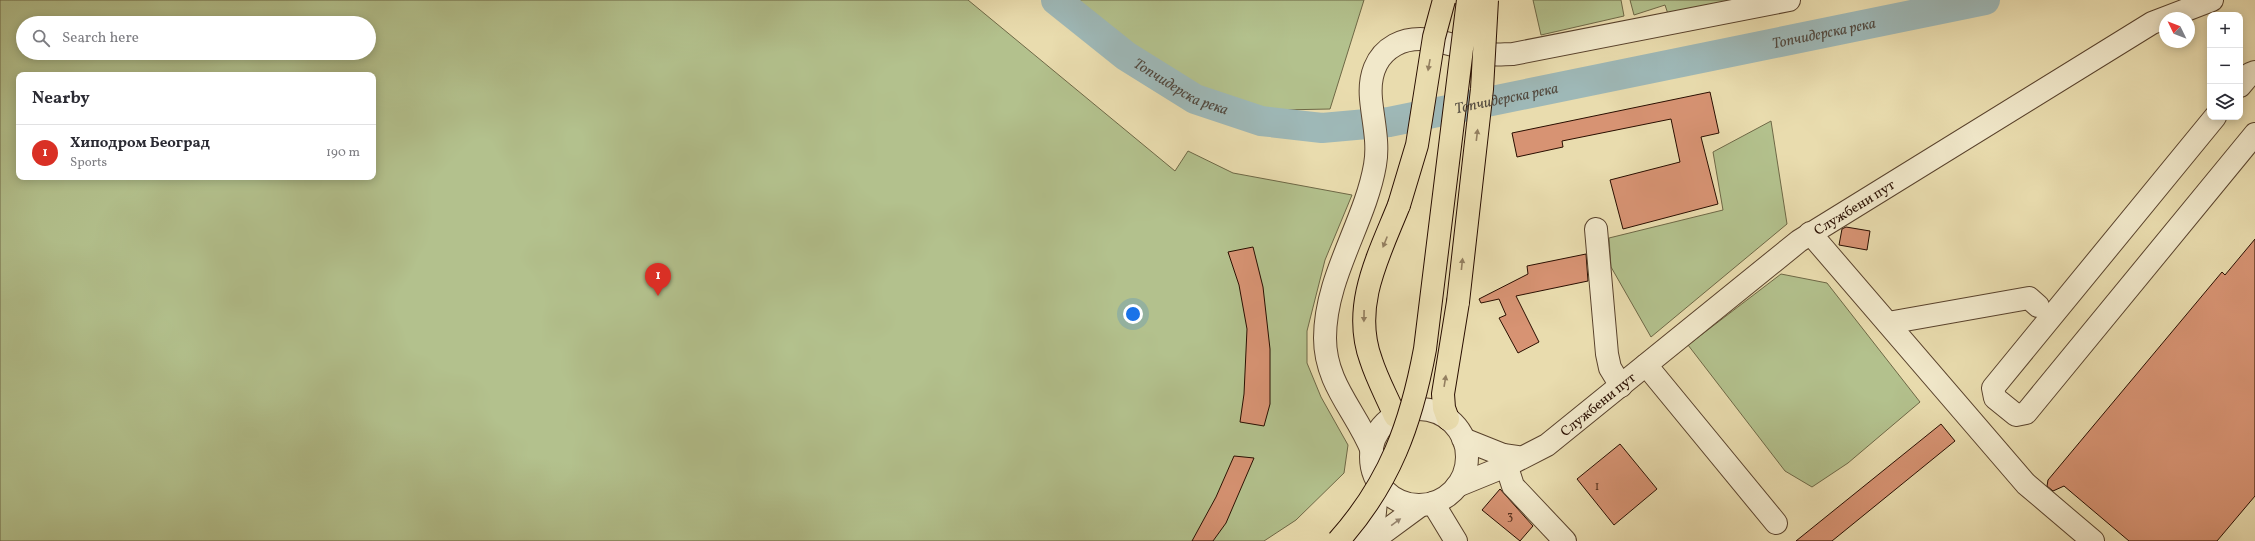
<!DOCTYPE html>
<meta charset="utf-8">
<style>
:root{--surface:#fff;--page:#f7f7f7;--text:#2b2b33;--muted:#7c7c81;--line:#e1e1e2;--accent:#d93025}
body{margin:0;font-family:Vollkorn,serif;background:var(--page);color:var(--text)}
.controls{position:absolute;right:12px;top:12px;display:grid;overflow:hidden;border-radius:8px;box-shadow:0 2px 10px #0003}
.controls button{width:36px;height:36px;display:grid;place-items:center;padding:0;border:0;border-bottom:1px solid var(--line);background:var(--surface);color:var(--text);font:20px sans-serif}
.compass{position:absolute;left:2159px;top:12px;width:36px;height:36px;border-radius:50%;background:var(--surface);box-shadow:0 2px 10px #0003;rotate:313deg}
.you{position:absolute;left:1133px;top:314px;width:14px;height:14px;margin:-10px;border:3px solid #fff;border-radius:50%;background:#1a73e8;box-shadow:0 0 0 6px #1a73e833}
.badge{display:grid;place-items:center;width:26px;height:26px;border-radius:50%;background:var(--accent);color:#fff;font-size:13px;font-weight:700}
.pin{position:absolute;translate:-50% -33px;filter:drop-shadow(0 1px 2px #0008)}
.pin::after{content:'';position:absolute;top:21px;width:14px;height:12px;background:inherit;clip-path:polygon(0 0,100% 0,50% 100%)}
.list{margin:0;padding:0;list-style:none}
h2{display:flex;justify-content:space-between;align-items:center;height:52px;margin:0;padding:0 16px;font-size:17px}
h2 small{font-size:13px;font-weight:400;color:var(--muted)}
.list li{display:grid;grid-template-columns:26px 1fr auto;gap:12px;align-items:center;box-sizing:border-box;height:56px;padding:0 16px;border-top:1px solid var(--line)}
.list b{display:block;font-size:15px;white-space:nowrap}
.list p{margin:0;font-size:13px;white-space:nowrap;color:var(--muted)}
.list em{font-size:13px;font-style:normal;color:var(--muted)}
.icon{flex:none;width:22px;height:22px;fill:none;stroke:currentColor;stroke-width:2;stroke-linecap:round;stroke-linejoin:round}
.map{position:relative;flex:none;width:2255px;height:541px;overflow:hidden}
.search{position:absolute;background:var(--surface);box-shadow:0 2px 10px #0003;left:16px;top:16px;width:360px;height:44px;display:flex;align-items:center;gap:10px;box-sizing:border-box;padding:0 14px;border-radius:22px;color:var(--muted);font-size:15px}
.panel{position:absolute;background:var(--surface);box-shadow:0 2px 10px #0003;left:16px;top:72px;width:360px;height:108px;border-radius:8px}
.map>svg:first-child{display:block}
.green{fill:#b3c18d;stroke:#6e6846;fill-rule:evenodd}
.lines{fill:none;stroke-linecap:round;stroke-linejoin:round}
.river{stroke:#9eb8b7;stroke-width:30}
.building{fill:#d79373;stroke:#290e00}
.minor-casing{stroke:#59422c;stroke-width:24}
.major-casing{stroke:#290e00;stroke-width:24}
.minor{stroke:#f1e8ca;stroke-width:22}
.major{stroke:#e9dcae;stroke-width:22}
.major-bridge-casing{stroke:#290e00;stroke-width:24;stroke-linecap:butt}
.major-bridge{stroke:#e9dcae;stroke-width:22}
.oneway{fill:#937f60}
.oneway2{fill:#97866f}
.labels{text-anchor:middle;stroke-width:3;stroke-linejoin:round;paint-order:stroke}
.number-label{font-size:12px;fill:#542f1d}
.street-label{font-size:14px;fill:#290e00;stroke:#f1e8ca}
.water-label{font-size:15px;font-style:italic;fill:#524a40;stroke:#f1e8ca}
</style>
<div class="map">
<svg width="2255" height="541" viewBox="0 0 2255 541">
<rect width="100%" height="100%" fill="#e9dcae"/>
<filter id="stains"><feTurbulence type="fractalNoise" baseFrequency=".005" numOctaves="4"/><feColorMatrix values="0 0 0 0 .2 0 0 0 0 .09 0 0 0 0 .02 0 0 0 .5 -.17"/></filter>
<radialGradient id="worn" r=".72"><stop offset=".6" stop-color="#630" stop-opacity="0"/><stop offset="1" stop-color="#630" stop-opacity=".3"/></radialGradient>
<!-- green -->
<path class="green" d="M 0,0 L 968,0 L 1175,171 L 1188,151 L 1233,173 L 1352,195 L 1325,260 L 1307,331 L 1307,363 L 1321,397 L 1348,445 L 1344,473 L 1296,520 L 1264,541 L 0,541 ZM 23,23 L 369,23 L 369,53 L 23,53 ZM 19,75 L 373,75 L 373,177 L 19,177 Z
M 1068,0 L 1364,0 L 1330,109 L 1230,111 L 1083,13 Z
M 1533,0 L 1621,0 L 1624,16 L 1541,35 Z
M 1630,0 L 1735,0 L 1669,17 L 1665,5 L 1634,15 Z
M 1771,121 L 1787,224 L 1651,337 L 1611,267 L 1609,238 L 1723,210 L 1713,152 Z
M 1781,274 L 1827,283 L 1920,402 L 1848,463 L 1812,487 L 1785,471 L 1688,345 Z"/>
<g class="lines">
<!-- river -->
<path class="river" id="s1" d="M 1056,0 L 1126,56 L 1195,99 L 1261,121 L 1322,128 L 1389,122 L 1985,0"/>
</g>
<!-- building -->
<path class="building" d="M 1710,92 L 1719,133 L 1701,137 L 1718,204 L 1623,229 L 1610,180 L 1680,162 L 1671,119 L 1562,141 L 1563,147 L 1517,157 L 1512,133 Z
M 1846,227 L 1870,231 L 1867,250 L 1839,245 L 1842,229 Z
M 2255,239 L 2255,496 L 2217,541 L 2129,541 L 2064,486 L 2053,491 L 2047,486 L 2048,480 L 2222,272 L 2225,275 Z
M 1253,247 L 1263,287 L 1270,349 L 1270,404 L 1264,426 L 1240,422 L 1244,394 L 1247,329 L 1239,285 L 1228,252 Z
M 1586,254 L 1588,281 L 1516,296 L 1539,342 L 1518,353 L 1499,318 L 1506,315 L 1499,299 L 1481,303 L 1479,299 L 1528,274 L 1527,266 Z
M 1941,424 L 1955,441 L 1832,541 L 1796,541 Z
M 1620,444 L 1657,489 L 1614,525 L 1577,479 Z
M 1234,456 L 1254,458 L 1226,523 L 1213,541 L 1192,541 L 1216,497 Z
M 1500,489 L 1533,526 L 1520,541 L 1482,510 Z"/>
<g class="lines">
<defs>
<g id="minor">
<path d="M 2240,86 L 2250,74 L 2255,72"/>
<path d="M 2215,117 L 1993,388 L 1995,398 L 2016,415 L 2026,413 L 2255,134"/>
<path d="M 1596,229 L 1607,354 L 1610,368 L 1621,386"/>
<path d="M 1810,233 L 2026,484 L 2093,541"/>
<path d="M 1888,323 L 2029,298 L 2038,306"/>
<path d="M 1646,365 L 1776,523"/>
<circle cx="1419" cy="457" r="48"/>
<path d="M 1463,439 L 1503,455 L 1517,457"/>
<path d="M 1372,451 C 1356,411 1325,384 1325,338 C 1325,277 1365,223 1375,165 C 1379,143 1373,121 1371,99 C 1369,77 1375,56 1395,45 C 1425,29 1459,50 1489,54 C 1497,55 1505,54 1513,54 L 1789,0"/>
<path d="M 1503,455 L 1513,486 L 1565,541"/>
<path id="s2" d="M 1457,486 L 1506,466 L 1547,445 L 1799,241 L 2152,23 L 2212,0"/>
<path d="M 1433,503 L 1456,541"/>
<path d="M 1361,541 L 1374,521 L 1378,483"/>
<path d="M 1372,541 L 1421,505"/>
</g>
<path id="major" d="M 1395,416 C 1387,397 1377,379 1371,360 C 1351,306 1379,255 1399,205
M 1448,419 L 1444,408 L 1443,394 L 1458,302"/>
</defs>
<!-- minor casing -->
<use href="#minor" class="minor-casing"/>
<!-- major casing -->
<use href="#major" class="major-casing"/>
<!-- minor -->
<use href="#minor" class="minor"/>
<!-- major -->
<use href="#major" class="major"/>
<defs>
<path id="major-bridge" d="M 1399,205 L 1417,145 L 1434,37 L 1444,0
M 1458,302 L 1482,89 L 1487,0
M 1338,541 C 1390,483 1411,424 1425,349 L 1468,0"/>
</defs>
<!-- major-bridge casing -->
<use href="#major-bridge" class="major-bridge-casing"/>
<!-- major-bridge -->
<use href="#major-bridge" class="major-bridge"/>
</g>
<!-- one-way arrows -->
<defs><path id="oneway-solid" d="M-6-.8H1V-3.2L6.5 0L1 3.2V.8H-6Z"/></defs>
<g class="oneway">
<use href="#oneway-solid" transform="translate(1429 65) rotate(100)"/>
<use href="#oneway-solid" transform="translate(1477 135) rotate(-83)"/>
<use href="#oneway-solid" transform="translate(1385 242) rotate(112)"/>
<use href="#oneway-solid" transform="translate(1462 264) rotate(-84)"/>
<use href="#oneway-solid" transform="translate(1364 316) rotate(91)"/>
<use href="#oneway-solid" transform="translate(1445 381) rotate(-81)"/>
</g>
<use class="oneway2" href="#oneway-solid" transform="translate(1396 522) rotate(-36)"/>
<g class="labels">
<!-- number labels -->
<g class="number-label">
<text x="1597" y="490">1</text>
<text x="1510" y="520">3</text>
</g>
<!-- street labels -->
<g class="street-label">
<text dy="5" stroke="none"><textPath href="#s2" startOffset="488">Службени пут</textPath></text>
<text dy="5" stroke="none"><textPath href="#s2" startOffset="164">Службени пут</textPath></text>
</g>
<!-- water labels -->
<g class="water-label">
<text dy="5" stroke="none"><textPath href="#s1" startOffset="813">Топчидерска река</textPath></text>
<text dy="5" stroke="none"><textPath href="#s1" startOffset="153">Топчидерска река</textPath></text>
<text dy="5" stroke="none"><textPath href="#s1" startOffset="489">Топчидерска река</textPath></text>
</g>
</g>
<rect width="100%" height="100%" filter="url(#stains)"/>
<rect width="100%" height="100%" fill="url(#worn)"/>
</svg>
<div class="controls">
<button>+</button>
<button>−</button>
<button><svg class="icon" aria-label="layers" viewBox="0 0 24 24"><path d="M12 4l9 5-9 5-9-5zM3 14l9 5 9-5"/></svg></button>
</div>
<svg class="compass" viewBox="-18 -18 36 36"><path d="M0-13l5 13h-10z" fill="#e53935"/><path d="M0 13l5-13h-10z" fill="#7c7c81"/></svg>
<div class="you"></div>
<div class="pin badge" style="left:658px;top:296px">1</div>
<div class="search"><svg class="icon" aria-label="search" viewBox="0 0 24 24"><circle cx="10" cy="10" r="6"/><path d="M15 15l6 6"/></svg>Search here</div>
<section class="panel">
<h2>Nearby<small></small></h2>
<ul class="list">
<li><span class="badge">1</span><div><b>Хиподром Београд</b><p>Sports</p></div><em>190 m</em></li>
</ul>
</section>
</div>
